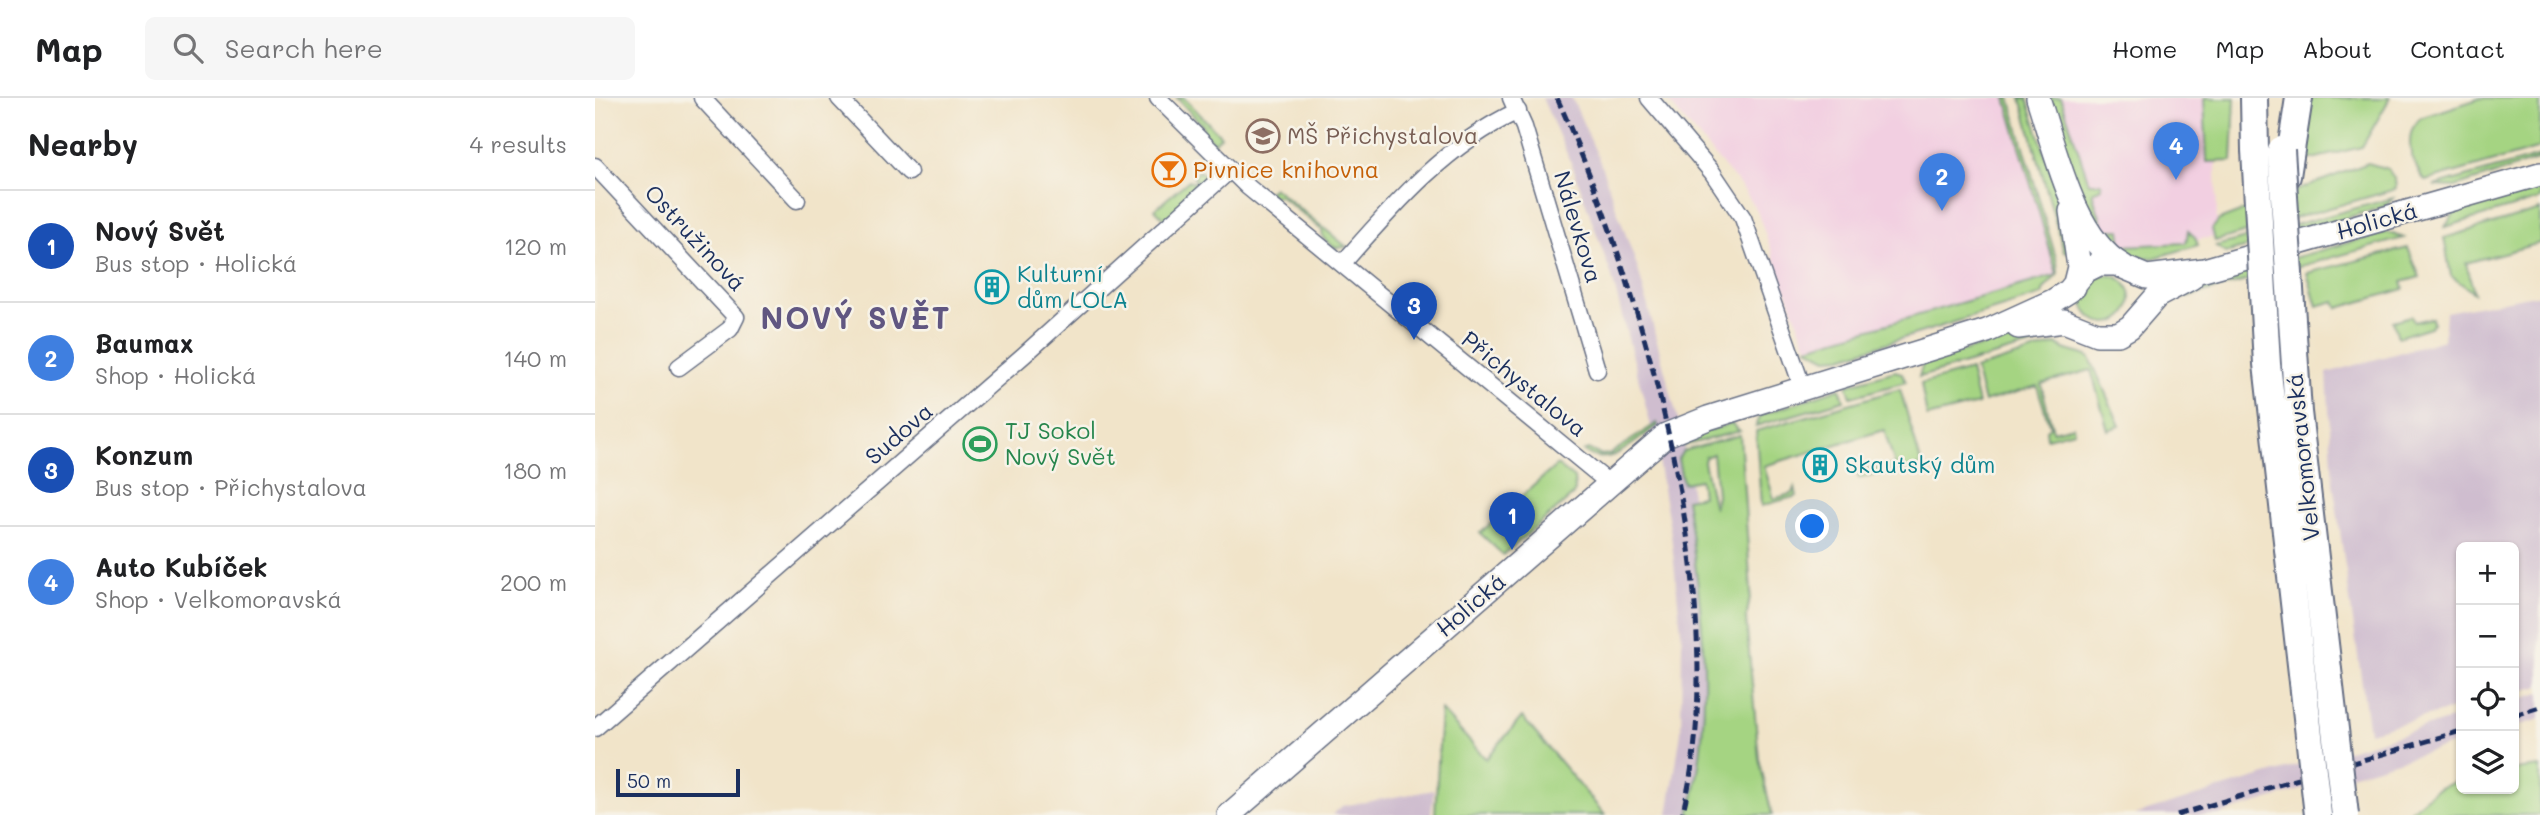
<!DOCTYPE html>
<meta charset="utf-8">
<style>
:root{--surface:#fff;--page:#f6f6f6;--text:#202124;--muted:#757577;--line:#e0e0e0;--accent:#db2777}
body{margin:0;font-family:Mali,sans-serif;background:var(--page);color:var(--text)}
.controls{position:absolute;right:21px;bottom:21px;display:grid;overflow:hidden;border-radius:10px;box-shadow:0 2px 5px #0004}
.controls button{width:63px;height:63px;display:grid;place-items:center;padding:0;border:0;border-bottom:2px solid var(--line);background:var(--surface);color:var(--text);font:35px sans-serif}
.scale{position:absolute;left:21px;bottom:18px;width:124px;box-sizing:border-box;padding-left:7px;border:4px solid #1b2f5e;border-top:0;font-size:19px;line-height:24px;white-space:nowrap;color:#1b2f5e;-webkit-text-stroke:5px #f7f3e8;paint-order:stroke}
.you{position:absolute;left:1218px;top:429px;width:24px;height:24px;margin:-18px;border:5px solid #fff;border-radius:50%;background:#1a73e8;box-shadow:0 0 0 10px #1a73e833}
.badge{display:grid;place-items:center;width:46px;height:46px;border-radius:50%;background:var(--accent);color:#fff;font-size:23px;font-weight:700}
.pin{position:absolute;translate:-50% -58px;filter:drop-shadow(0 2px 4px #0008)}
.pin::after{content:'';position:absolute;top:37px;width:24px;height:21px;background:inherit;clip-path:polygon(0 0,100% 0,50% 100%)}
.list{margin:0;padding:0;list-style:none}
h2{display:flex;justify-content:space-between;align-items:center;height:91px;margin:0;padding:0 28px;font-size:30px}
h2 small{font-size:23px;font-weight:400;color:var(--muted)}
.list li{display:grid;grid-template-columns:46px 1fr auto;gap:21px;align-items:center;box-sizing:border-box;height:112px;padding:0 28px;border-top:2px solid var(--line)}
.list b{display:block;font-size:26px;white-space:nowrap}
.list p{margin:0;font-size:23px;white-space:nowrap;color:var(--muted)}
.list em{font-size:23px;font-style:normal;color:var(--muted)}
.icon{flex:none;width:38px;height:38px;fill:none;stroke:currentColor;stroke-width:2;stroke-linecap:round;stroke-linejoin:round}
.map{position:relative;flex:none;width:1945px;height:717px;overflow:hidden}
header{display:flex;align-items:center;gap:42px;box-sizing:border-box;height:98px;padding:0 35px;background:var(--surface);border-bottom:2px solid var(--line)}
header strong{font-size:33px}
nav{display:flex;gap:38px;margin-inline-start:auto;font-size:24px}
.search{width:490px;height:63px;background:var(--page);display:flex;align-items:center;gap:18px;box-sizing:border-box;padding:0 24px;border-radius:10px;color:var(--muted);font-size:26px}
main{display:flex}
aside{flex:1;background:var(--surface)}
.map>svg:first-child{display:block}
.built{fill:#f2cfe1}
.industrial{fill:#cfbdcf}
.green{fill:#a5d482;stroke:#608270;stroke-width:2;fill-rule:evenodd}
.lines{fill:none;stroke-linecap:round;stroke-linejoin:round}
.street-casing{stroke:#666e83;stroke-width:19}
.secondary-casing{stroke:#666e83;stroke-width:26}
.primary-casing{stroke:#666e83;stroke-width:30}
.street{stroke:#fff;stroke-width:16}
.secondary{stroke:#fff;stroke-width:23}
.primary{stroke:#fff;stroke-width:26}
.rail{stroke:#1b2f5e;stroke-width:5;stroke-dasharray:10 5;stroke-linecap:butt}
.primary-bridge-casing{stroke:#666e83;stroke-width:30;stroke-linecap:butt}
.primary-bridge{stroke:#fff;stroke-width:26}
.labels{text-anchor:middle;stroke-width:5;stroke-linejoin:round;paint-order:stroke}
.education-label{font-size:23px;fill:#785e54;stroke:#f7f3e8;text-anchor:start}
.food-label{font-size:23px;fill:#c56008;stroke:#f7f3e8;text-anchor:start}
.street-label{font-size:23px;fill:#1b2f5e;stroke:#f7f3e8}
.culture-label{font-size:23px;fill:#0d838f;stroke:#f7f3e8;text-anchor:start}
.leisure-label{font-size:23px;fill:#27864d;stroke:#f7f3e8;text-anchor:start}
.district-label{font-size:30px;font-weight:bold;letter-spacing:2px;fill:#605681;stroke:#f7f3e8}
</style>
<header>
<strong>Map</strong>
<div class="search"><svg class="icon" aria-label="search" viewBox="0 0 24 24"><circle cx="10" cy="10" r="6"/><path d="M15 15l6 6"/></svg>Search here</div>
<nav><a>Home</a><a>Map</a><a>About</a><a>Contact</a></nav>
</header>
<main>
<aside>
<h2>Nearby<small>4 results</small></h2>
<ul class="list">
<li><span class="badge" style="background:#1a4fb4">1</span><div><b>Nový Svět</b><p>Bus stop · Holická</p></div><em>120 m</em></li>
<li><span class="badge" style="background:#3f7fe0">2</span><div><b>Baumax</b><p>Shop · Holická</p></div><em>140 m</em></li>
<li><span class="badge" style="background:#1a4fb4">3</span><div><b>Konzum</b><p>Bus stop · Přichystalova</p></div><em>180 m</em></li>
<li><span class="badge" style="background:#3f7fe0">4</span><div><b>Auto Kubíček</b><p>Shop · Velkomoravská</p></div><em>200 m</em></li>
</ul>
</aside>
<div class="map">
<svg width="1945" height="717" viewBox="0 0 1945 717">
<rect width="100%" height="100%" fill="#f7f3e8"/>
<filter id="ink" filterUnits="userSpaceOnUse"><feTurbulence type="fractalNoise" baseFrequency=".0143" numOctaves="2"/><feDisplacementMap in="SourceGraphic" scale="14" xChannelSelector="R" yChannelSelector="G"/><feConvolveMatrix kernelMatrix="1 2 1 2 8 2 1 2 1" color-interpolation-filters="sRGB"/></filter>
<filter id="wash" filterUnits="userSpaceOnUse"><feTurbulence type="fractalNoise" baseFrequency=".00686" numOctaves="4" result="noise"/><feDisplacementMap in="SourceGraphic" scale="28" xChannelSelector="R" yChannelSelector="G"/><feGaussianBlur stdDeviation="1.57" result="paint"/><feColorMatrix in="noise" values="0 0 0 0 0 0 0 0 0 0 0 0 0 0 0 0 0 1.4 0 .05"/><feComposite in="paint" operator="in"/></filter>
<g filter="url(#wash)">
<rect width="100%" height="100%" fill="#f1e4c9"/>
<!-- built -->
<path class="built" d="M 1070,0 L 1414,0 L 1463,169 L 1462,176 L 1446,198 L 1260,257 L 1238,261 L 1229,260 L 1210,244 L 1162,113 L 1149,92 Z
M 1464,0 L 1609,0 L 1612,63 L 1621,63 L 1622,138 L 1591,144 L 1526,148 L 1508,133 Z"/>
<!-- industrial -->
<path class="industrial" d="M 947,0 L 977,0 L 1003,59 L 1043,171 L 1086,334 L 1103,432 L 1114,541 L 1102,717 L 1073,717 L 1086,634 L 1087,542 L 1076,436 L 1059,340 L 1017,179 L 978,69 Z
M 1945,196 L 1945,588 L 1919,595 L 1919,449 L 1866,449 L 1866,609 L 1774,634 L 1738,384 L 1732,275 L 1849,242 L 1851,214 Z
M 1945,595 L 1945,621 L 1919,629 L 1919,603 Z
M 1866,618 L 1866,644 L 1623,717 L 1539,717 Z
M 839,692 L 836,717 L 737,717 L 747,708 Z"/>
<!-- green -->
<path class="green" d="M 582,0 L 589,0 L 626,38 L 619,45 L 608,34 L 608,28 Z
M 1411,0 L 1415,0 L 1462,164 L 1463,176 L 1462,177 L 1449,191 L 1447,197 L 1247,259 L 1232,260 L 1215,251 L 1213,249 L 1462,177 Z
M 1426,0 L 1432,0 L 1465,101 L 1477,152 L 1469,154 Z
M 1454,0 L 1466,0 L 1494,85 L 1506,85 L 1507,90 L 1497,94 L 1509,132 L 1525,132 L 1527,148 L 1591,145 L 1593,133 L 1600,139 L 1603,147 L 1559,160 L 1543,159 L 1521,150 L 1496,126 Z
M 1609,0 L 1640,0 L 1637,63 L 1612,64 Z
M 1716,0 L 1795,0 L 1767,49 L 1713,62 L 1713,36 L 1708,35 Z
M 1886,0 L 1945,0 L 1945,50 L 1830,83 C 1816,64 1807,38 1825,20 Z
M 1945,58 L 1945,61 L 1860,89 L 1839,88 Z
M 1773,65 L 1793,71 L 1800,82 L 1801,91 L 1620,143 L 1617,131 L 1624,122 Z
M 604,73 L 615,81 L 570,122 L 560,111 L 594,82 L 598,85 L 601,82 L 598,78 Z
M 1945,88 L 1945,101 L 1850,129 L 1861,113 Z
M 678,89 L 752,149 L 740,150 L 728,140 L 727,132 L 685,98 L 677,98 L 673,94 Z
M 1798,100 L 1791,108 L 1631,155 L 1621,148 Z
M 1945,112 L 1945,145 L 1871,165 L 1879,195 L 1856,178 L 1849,140 Z
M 1792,134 L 1809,140 L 1577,203 L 1586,191 Z
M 1813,150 L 1825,179 L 1807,184 L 1809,191 L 1743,210 L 1740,203 L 1722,208 L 1712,175 Z
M1488 201a24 24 0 1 1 48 0a24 24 0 1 1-48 0Z
M 1816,218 L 1819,224 L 1837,220 L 1838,225 L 1835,229 L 1803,239 L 1798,223 Z
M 1456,228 L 1461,240 L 1324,279 L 1328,265 Z
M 1462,246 C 1470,255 1484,253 1495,260 L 1525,328 L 1513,332 L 1496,272 L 1446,286 L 1458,333 L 1478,328 L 1479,333 L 1452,340 L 1451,332 L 1455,329 L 1442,288 L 1389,304 L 1380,271 Z
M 1375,272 L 1383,306 L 1332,319 L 1326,286 Z
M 1300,273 L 1307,275 L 1311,284 L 1256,299 L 1252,287 Z
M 1245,290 L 1249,302 L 1161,328 L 1166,317 Z
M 1305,291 L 1327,368 L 1264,380 L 1261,371 L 1271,368 L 1273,372 L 1300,367 L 1289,332 L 1169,368 L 1179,401 L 1198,395 L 1200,390 L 1202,398 L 1166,408 L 1161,333 Z
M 1062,325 L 1063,328 C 1039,342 1015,373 989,353 L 993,351 L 1005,357 L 1015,356 Z
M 1136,325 L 1145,333 L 1087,348 L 1084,343 Z
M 1145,337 L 1156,493 L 1151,522 L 1164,660 L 1177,717 L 1094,717 C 1121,615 1107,503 1091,401 L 1107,398 L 1105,382 L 1088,385 L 1083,361 L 1088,353 ZM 1118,356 L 1122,397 L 1119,411 L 1109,364 L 1110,359 Z
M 962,367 L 979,380 L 980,392 L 977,398 L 908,457 L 885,435 Z
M 846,612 L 891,661 L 927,619 L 1010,717 L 840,717 Z
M 1945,669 L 1945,717 L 1810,717 L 1840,692 L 1864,682 L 1866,691 L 1919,691 L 1919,672 Z"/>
</g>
<g filter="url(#ink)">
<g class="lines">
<defs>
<path id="street" d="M 107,0 L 202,102
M 244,0 L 314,74
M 563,0 L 653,89 L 1015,386
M 916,0 L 929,29 L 1002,272
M 1054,0 L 1117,74 L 1148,120 L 1208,291
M 0,68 L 141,219 L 135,231 L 84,269
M 747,166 C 798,108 851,46 923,13
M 0,630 L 429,257 L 635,72"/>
<path id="secondary" d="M 1443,0 C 1460,51 1479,141 1528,168
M 1476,113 L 1484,169 L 1479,189
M 1423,229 L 1469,223 L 1502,236 L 1523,236 L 1535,229 L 1562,198 L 1596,180
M 634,717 L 1071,337 L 1113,320 L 1392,233 L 1458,203 L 1474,193 L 1490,173 L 1504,166 L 1521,166 L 1552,179 L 1609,172 L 1945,76"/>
<path id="primary" d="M 1659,0 L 1660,52
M 1692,78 L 1704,0"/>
</defs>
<!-- street casing -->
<use href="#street" class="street-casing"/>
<!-- secondary casing -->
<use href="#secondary" class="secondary-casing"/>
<!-- primary casing -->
<use href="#primary" class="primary-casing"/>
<!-- street -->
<use href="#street" class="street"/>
<!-- secondary -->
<use href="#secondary" class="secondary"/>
<!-- primary -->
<use href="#primary" class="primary"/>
<!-- rail -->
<path class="rail" d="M 962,0 C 1048,188 1141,513 1087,717
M 1919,617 L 1945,609
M 1582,717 L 1866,633"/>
<defs>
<path id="primary-bridge" d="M 1660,52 L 1672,266 L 1723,717
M 1686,52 L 1703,314 L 1750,717"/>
</defs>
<!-- primary-bridge casing -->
<use href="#primary-bridge" class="primary-bridge-casing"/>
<!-- primary-bridge -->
<use href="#primary-bridge" class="primary-bridge"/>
</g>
</g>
<!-- icons -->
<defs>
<symbol id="school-ring" viewBox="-11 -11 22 22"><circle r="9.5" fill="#f7f3e8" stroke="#8d6e63" stroke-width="1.5"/><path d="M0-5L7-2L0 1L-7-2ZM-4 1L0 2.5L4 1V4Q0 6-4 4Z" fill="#8d6e63"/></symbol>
<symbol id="bar-ring" viewBox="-11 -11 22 22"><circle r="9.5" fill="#f7f3e8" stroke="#e8710a" stroke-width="1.5"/><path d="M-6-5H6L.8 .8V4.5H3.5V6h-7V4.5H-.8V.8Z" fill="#e8710a"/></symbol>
<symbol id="building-ring" viewBox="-11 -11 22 22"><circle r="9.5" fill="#f7f3e8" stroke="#0f9aa8" stroke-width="1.5"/><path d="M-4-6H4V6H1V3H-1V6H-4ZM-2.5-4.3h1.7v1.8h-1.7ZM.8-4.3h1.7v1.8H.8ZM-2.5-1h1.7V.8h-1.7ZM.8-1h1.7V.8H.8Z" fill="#0f9aa8"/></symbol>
<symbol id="stadium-ring" viewBox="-11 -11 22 22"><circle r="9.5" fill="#f7f3e8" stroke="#2e9e5b" stroke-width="1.5"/><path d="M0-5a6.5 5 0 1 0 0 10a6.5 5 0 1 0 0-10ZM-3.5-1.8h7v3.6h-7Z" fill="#2e9e5b"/></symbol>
</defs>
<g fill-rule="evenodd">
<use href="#school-ring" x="649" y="19" width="38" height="38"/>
<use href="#bar-ring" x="555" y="53" width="38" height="38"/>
<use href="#building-ring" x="378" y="170" width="38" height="38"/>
<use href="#stadium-ring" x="366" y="327" width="38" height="38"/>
<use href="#building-ring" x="1206" y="348" width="38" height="38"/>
</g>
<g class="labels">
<!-- education labels -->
<g class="education-label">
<text x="692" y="46">MŠ Přichystalova</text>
</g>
<!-- food labels -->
<g class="food-label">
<text x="598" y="80">Pivnice knihovna</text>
</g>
<!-- street labels -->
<g class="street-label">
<text transform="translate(1782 123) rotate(-16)" y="8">Holická</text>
<text transform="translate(983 129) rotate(73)" y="8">Nálevkova</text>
<text transform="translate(100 140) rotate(47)" y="8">Ostružinová</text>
<text transform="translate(929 286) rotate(39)" y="8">Přichystalova</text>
<text transform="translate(304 336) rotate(-41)" y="8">Sudova</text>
<text transform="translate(1708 359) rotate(-96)" y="8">Velkomoravská</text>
<text transform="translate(876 507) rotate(-41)" y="8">Holická</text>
</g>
<!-- culture labels -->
<g class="culture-label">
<text x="422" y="184">Kulturní<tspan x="422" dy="26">dům LOLA</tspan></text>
<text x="1250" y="375">Skautský dům</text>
</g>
<!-- leisure labels -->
<g class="leisure-label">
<text x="410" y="341">TJ Sokol<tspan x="410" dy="26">Nový Svět</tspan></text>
</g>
<!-- district labels -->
<g class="district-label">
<text x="261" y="231">NOVÝ SVĚT</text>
</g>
</g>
</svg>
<div class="controls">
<button>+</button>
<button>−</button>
<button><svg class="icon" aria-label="locate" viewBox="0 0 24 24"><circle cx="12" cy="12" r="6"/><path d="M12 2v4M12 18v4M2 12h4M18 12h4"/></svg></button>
<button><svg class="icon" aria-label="layers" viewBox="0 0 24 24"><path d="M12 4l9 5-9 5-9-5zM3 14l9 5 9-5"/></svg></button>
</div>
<div class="scale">50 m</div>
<div class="you"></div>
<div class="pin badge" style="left:917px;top:452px;background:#1a4fb4">1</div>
<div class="pin badge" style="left:1347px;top:113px;background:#3f7fe0">2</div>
<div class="pin badge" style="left:819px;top:242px;background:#1a4fb4">3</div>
<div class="pin badge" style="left:1581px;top:82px;background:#3f7fe0">4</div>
</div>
</main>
